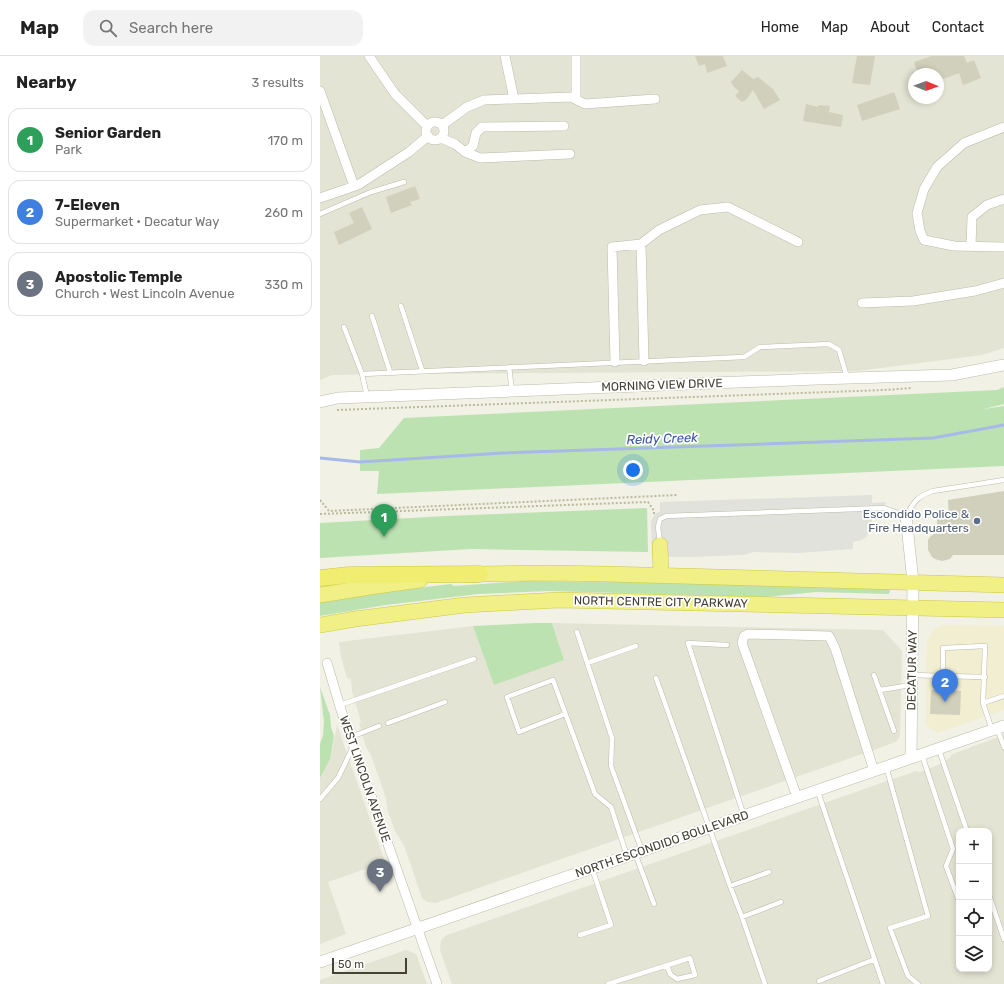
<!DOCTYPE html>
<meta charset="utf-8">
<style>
:root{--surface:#fff;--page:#f2f2f2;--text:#222;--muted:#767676;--line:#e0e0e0;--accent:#7a4c25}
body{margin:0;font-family:Rubik,sans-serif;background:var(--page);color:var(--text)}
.controls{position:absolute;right:12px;bottom:12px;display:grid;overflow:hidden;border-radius:8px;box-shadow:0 2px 6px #0003}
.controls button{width:36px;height:36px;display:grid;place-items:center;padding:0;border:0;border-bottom:1px solid var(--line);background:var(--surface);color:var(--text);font:20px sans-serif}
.compass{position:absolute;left:588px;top:12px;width:36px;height:36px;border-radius:50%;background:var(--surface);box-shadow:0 2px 6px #0003;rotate:91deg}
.scale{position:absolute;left:12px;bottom:10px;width:75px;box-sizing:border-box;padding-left:4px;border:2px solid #434235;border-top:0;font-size:11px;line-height:14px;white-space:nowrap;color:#434235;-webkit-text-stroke:3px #fff;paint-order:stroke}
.you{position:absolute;left:313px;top:414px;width:14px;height:14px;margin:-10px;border:3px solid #fff;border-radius:50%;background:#1a73e8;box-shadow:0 0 0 6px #1a73e833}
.badge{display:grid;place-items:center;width:26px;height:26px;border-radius:50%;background:var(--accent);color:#fff;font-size:13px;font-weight:700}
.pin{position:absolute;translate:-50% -33px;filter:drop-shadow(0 1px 2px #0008)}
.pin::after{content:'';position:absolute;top:21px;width:14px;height:12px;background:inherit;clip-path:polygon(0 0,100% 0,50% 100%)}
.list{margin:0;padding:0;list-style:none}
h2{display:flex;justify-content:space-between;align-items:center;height:52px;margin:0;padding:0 16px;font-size:17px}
h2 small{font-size:13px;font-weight:400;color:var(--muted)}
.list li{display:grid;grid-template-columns:26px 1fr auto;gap:12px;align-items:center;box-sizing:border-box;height:64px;margin:0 8px 8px;padding:0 8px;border:1px solid var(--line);border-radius:12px}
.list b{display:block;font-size:15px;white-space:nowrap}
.list p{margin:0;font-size:13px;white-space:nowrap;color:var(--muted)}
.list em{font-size:13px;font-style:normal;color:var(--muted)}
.icon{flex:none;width:22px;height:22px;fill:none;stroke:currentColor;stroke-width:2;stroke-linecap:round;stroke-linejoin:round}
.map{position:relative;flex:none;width:684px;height:928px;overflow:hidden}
header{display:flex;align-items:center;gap:24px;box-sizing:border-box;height:56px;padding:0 20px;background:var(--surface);border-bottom:1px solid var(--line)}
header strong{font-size:19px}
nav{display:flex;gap:22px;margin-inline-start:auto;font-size:14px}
.search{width:280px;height:36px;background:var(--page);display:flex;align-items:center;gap:10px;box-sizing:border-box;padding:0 14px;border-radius:12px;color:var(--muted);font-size:15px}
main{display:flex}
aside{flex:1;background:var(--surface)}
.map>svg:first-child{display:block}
.residential{fill:#e4e4d4;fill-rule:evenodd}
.commercial{fill:#f1eed2}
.green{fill:#bde2b1}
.parking{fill:#e2e2dd}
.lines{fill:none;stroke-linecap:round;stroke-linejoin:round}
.stream{stroke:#a7b9e9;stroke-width:3}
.building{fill:#d1d0bc}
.service-casing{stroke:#bbbba9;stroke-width:5.5}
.minor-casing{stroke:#bbbba9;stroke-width:10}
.tertiary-casing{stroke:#bbbba9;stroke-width:12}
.trunk-casing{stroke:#cec642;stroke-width:16}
.motorway-casing{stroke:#cec642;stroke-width:17}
.path{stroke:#bcba9b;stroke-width:2;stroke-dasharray:2 2;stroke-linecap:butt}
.service{stroke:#fff;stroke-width:4.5}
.minor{stroke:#fff;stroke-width:9}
.tertiary{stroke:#fff;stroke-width:11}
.trunk{stroke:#f1f086;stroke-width:15}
.motorway{stroke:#f0ed71;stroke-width:16}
.service-dot{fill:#5c6f8a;stroke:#fff;stroke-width:1.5}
.labels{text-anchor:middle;stroke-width:3.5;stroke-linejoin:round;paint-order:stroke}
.street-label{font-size:12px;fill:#434235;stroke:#fff}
.service-label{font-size:12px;fill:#4e5e75;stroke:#fff;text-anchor:end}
.water-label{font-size:13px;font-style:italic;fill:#3955a4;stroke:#fff}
</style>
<header>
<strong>Map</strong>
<div class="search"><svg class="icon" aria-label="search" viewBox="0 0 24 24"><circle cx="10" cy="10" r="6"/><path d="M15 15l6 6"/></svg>Search here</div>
<nav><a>Home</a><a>Map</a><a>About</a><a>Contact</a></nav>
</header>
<main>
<aside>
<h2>Nearby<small>3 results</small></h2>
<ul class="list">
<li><span class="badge" style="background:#2e9e5b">1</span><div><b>Senior Garden</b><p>Park</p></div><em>170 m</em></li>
<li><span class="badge" style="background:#3f7fe0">2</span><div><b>7-Eleven</b><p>Supermarket · Decatur Way</p></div><em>260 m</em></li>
<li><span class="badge" style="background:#6b7280">3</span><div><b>Apostolic Temple</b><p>Church · West Lincoln Avenue</p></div><em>330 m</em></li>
</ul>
</aside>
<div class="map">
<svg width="684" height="928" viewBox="0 0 684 928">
<rect width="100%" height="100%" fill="#f1f1e5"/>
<!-- residential -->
<path class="residential" d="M 0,0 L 684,0 L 684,292 L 662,299 L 538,315 L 84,318 L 12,319 L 0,324 ZM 594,18 L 618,18 L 618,42 L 594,42 Z
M 232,567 L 563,574 L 582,595 L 580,680 L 577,685 L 565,690 L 116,847 L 107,846 L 102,842 L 84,789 L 75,775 L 68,756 L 66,742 L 51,699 L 46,691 L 39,667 L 41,666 L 32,635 L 31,623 L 27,622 L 21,601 L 19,586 L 153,570 L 174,628 L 244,604 Z
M 17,669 L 65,806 L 8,826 L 26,878 L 0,888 L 0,722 L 12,694 Z
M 684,679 L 684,928 L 132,928 L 120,894 L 121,884 L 127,879 L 596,715 L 600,716 L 618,709 L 630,702 L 631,699 L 638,696 ZM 639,775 L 669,775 L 669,913 L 639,913 Z
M 86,894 L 96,898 L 107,928 L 0,928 L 0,924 Z"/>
<!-- commercial -->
<path class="commercial" d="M 623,569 L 684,570 L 684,654 L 617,677 L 606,669 L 607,585 L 614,573 Z"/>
<!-- green -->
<path class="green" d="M 684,331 L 684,348 L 664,353 L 684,350 L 684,410 L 57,438 L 59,415 L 40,415 L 40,394 L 59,392 L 84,362 L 677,334 Z
M 327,452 L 328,496 L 151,493 L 0,502 L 0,467 L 126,460 Z
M 204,525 L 306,526 L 562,532 L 570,534 L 569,538 L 496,536 L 446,541 L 228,535 L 158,538 L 66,549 L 0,560 L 0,546 L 80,534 L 131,528 L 134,530 Z
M 215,567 L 232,567 L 244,604 L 174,629 L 153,570 Z
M 0,631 L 10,659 L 11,671 L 14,680 L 10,703 L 0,722 L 0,688 L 3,679 L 4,666 Z"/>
<!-- parking -->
<path class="parking" d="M 552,439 L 552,447 L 566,446 L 562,457 L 556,456 L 552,458 L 552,471 L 546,481 L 542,484 L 533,486 L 533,493 L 479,497 L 434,496 L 423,499 L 373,501 L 332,501 L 331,465 L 335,458 L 340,455 L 340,446 Z"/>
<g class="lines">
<!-- stream -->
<path class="stream" d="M 0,402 L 40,406 L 183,397 L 613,382 L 684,369"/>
</g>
<!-- building -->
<path class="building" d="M 375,0 L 403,0 L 407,10 L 387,17 L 385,8 L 379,10 Z
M 537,0 L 555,0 L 550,29 L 532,27 Z
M 612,0 L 644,0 L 647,7 L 654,4 L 661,22 L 643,29 L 639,17 L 618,25 L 618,18 L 598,18 L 594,6 Z
M 422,14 L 433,23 L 438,21 L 453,33 L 460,44 L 444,53 L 433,34 L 426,44 L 422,46 L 415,40 L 419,35 L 414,31 L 411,26 Z
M 574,36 L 580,53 L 542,65 L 537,49 Z
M 486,48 L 498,51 L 498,49 L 510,50 L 509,56 L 523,59 L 521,71 L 483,65 Z
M 95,130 L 100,143 L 90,146 L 92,149 L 71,157 L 66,141 Z
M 42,151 L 52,173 L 19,189 L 14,176 L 34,167 L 29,157 Z
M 684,435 L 684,499 L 633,499 L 630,503 L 622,505 L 615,503 L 612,501 L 608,494 L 608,484 L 610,481 L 617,475 L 617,461 L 629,462 L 628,444 Z
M 611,634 L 641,635 L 640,659 L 610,658 Z"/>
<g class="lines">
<defs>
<path id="service" d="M 0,158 L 51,136 L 84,126
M 81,250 L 102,314
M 52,260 L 70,316
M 24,271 L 42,318 L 47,340
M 189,311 L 192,335
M 42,318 L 424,301 L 440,291 L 509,288 L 519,294 L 527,321
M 340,487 L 338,471 L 340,463 L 346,460 L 564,452 L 586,460 C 594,446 597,440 613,435 L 684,424
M 257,576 L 292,682 L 291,710 L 322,795
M 407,589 L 368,587 L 424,760
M 267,607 L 316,590
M 554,619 L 574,675
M 593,619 L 623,620
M 336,622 L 410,830 L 449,816
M 560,634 L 591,629
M 663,647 L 665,590 L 623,592 L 623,620 L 665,621
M 20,649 L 154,603
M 245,658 L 199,676 L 187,641 L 233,624 L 275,738 L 291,751 L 307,800
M 68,667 L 125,646
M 677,672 L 684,691
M 672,674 L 663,647 L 684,640
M 31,681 L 59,670
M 619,694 L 647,775
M 602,699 L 633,793 L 626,810 L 639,845
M 566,710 L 608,860 L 570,872 L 588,920 L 598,928
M 498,736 L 563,928
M 0,743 L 18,722 L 33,691
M 315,797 L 334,848
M 410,830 L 422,861 L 461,846
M 669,839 L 684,883
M 422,861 L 445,928
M 260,879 L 291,869 L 272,812
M 499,925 L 555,903
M 288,928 L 370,902 L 375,919 L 357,923 L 350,918 L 347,909"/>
<path id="minor" d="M 49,0 L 75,38 L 107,70
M 185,0 L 194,43
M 0,35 L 34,130
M 256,43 L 256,0
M106 75a9 9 0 1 1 18 0a9 9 0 1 1-18 0Z
M 122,69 L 147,51 L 164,44 L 251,41 L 265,48 L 335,43
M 684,71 L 644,87 L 617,111 L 604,133 L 597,157 L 600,175 L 604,184 L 634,190 L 684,191
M 121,82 L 135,88 L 145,96 L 160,102 L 250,98
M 145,96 L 153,90 L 156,77 L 162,71 L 244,70
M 0,142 L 38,129 L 89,96 L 108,80
M 321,188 L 324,305
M 651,190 L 652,161 L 667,149 L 684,143
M 542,247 L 593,245 L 655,235 L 684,227
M 295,306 L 292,191 L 321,188 L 339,174 L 380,154 L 408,151 L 478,186
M 7,607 L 21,654 L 117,928
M 477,741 L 422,587 L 424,580 L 428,578 L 509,580 L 515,592 L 554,715"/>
<path id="tertiary" d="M 0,346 L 18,342 L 497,323 L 632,319 L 684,309
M 586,460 L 593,526 L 591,702
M 0,906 L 684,670"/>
<path id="trunk" d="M 340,489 L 341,519
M 148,519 L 160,518 L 230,517 L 287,518 L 684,529
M 0,539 L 56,530 L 100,524
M 0,569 L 35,563 L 145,549 L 239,544 L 684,554"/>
<path id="motorway" d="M 0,522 L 29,519 L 160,518"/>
</defs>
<!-- service casing -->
<use href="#service" class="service-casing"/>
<!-- minor casing -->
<use href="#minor" class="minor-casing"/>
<!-- tertiary casing -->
<use href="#tertiary" class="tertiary-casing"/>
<!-- trunk casing -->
<use href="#trunk" class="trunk-casing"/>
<!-- motorway casing -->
<use href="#motorway" class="motorway-casing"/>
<!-- path -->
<path class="path" d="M 17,354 L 564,334 L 592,332
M 0,444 L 9,455 L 357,439
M 0,458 L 328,446 L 334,455 L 334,460"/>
<!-- service -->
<use href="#service" class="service"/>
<!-- minor -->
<use href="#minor" class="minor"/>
<!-- tertiary -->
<use href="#tertiary" class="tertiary"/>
<!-- trunk -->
<use href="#trunk" class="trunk"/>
<!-- motorway -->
<use href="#motorway" class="motorway"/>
</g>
<!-- markers -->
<circle class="service-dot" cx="657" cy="465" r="4"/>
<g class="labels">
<!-- street labels -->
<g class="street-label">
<text transform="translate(342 329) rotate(-2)" y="4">MORNING VIEW DRIVE</text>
<text transform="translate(341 546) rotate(1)" y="4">NORTH CENTRE CITY PARKWAY</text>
<text transform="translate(592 614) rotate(-89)" y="4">DECATUR WAY</text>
<text transform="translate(45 723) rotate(71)" y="4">WEST LINCOLN AVENUE</text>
<text transform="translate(342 788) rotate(-19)" y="4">NORTH ESCONDIDO BOULEVARD</text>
</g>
<!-- service labels -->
<g class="service-label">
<text x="649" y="462">Escondido Police &amp;<tspan x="649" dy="14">Fire Headquarters</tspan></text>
</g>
<!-- water labels -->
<g class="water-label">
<text transform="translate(342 382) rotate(-2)" y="5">Reidy Creek</text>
</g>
</g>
</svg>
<div class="controls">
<button>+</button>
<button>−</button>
<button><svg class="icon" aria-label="locate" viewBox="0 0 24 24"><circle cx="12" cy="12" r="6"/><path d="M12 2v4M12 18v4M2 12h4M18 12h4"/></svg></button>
<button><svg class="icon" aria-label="layers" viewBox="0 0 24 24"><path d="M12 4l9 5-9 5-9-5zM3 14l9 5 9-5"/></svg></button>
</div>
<svg class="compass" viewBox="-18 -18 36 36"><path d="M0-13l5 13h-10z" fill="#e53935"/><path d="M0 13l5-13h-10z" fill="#767676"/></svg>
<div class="scale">50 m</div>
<div class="you"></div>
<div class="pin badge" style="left:64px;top:481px;background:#2e9e5b">1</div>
<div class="pin badge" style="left:625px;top:646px;background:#3f7fe0">2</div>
<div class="pin badge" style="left:60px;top:836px;background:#6b7280">3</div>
</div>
</main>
